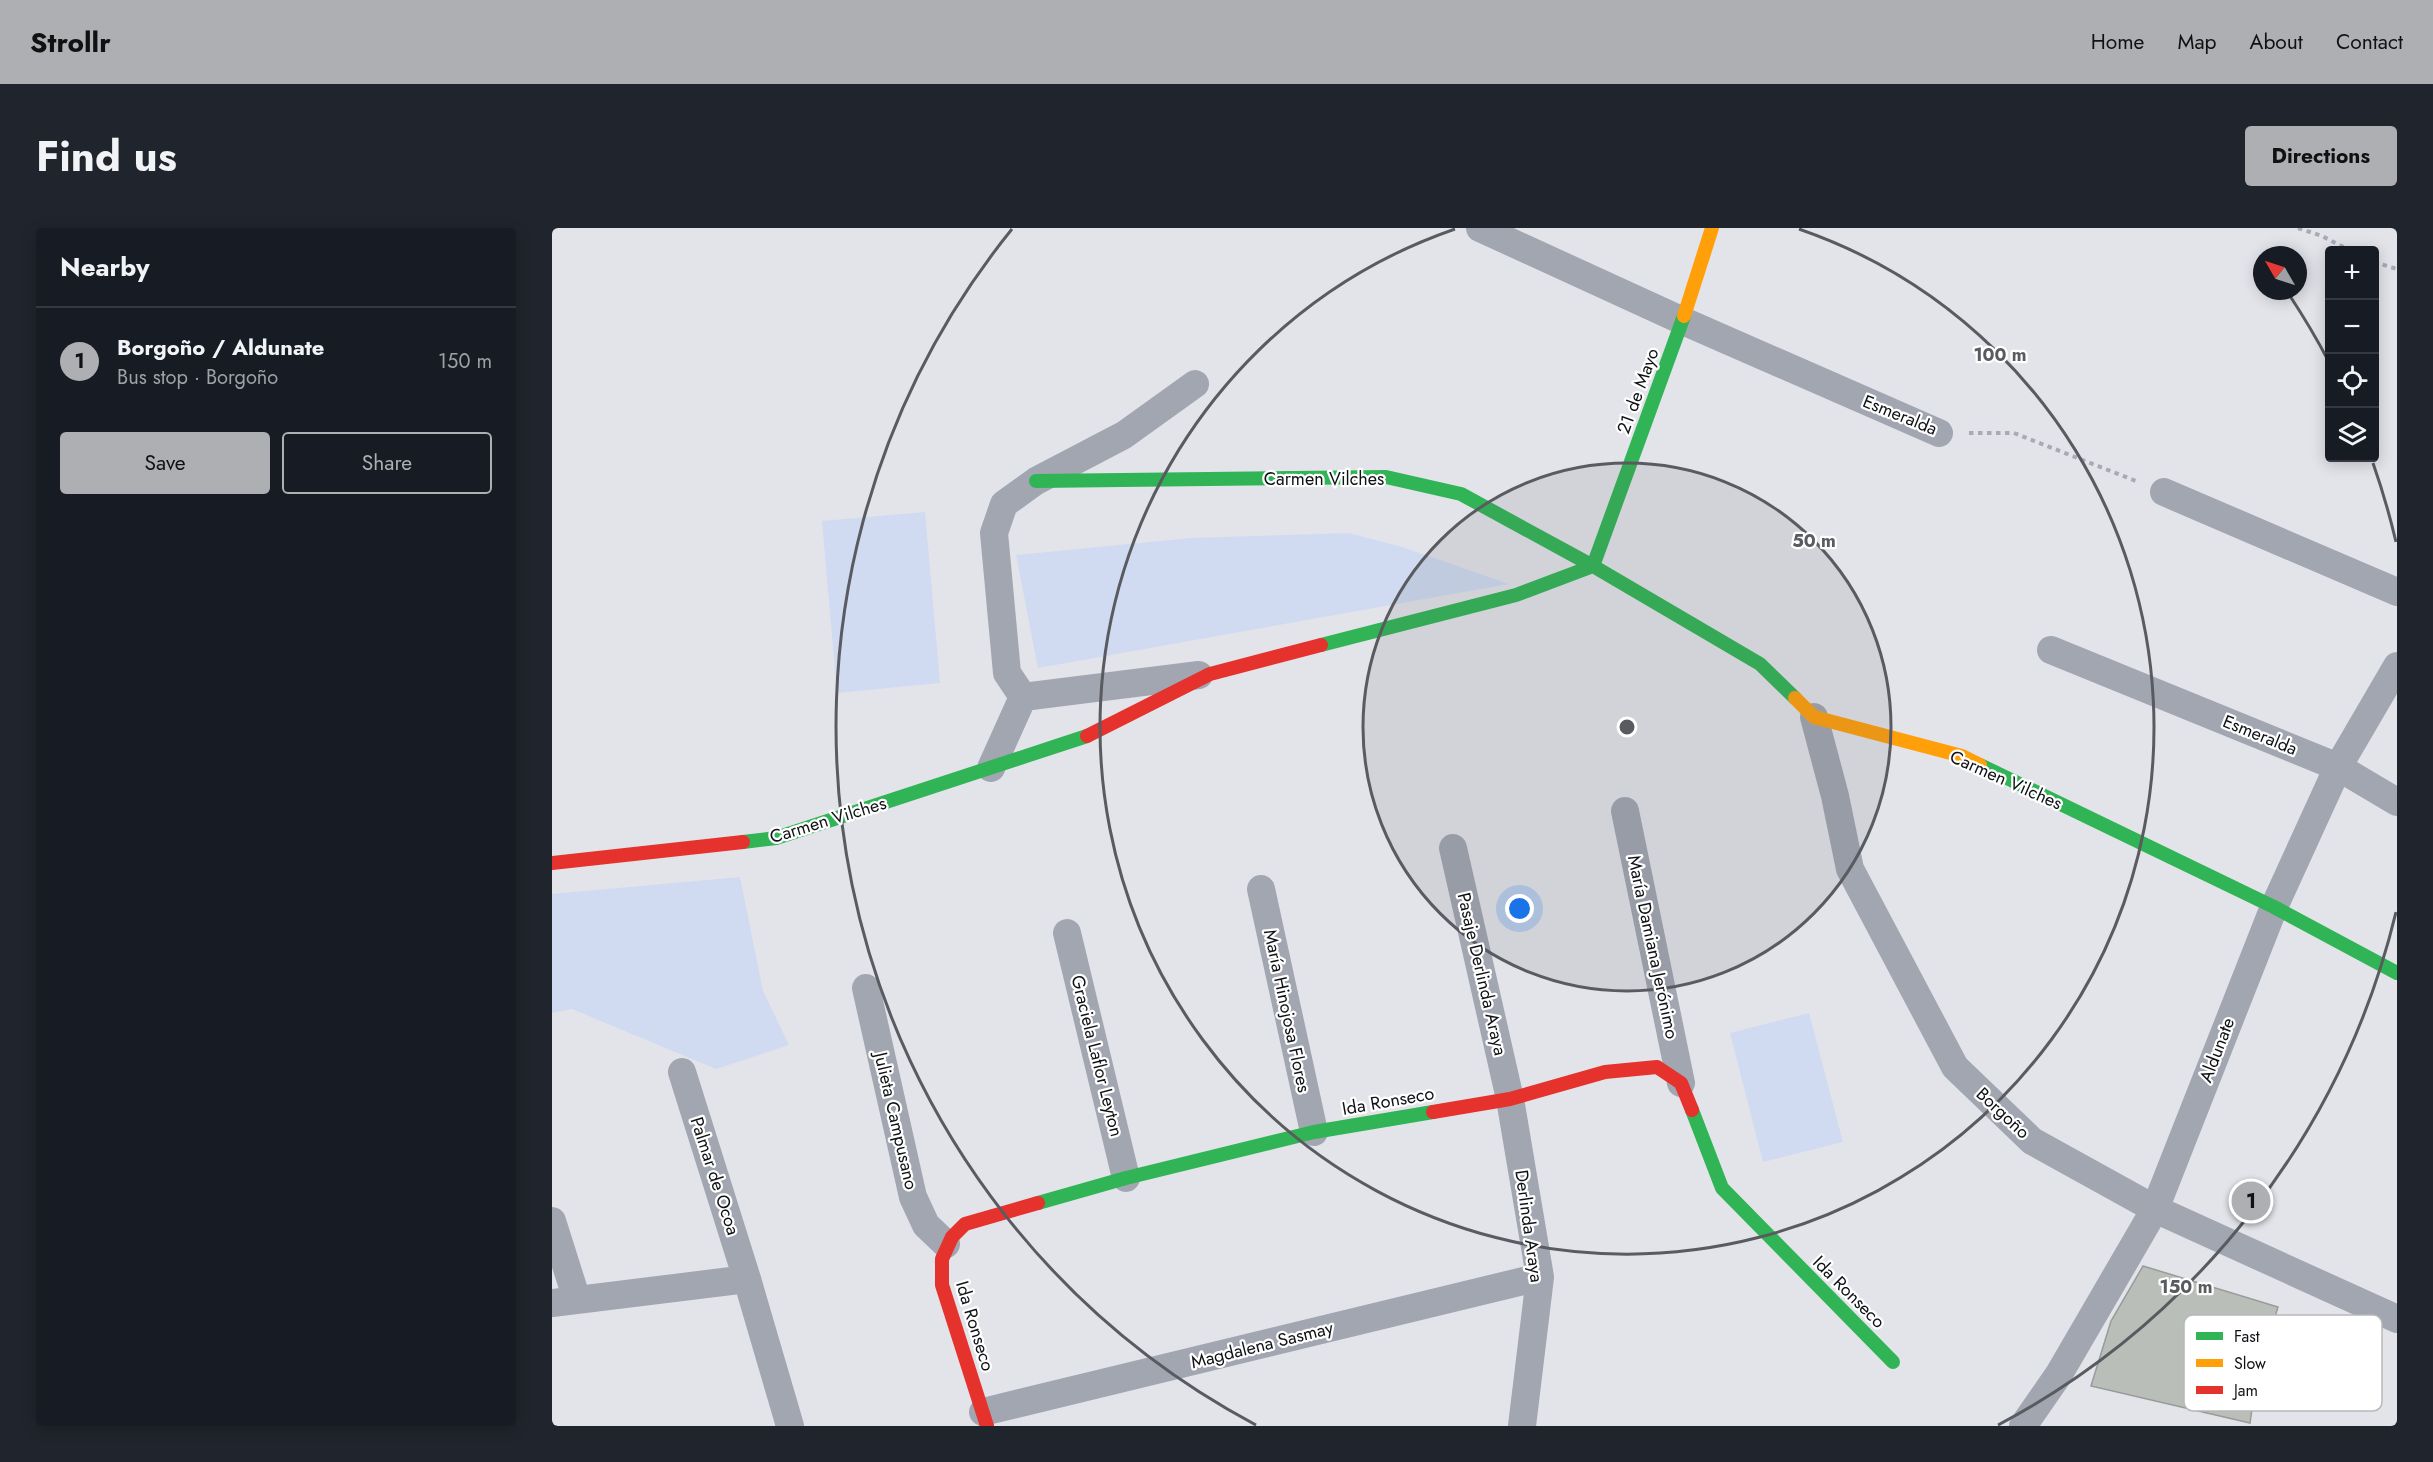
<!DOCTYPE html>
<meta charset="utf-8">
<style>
:root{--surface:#171b24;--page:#20242c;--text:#f1f3f6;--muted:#9ea1a6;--line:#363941;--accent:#adafb2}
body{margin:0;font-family:Jost,sans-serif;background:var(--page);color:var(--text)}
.controls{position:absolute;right:18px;top:18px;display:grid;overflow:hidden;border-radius:6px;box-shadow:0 3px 15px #0003}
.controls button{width:54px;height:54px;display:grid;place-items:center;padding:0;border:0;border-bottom:2px solid var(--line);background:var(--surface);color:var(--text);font:30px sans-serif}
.compass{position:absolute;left:1701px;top:18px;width:54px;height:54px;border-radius:50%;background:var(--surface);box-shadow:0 3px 15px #0003;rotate:309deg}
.you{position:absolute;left:968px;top:681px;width:21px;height:21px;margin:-15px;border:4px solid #fff;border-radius:50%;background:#1a73e8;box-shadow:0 0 0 9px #1a73e833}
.badge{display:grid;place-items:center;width:39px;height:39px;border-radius:50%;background:var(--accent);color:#111;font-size:20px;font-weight:700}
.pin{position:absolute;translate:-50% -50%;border:3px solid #fff;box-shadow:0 2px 6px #0006}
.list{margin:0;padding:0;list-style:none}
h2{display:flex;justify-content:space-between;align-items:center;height:78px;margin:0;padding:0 24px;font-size:26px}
h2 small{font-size:20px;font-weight:400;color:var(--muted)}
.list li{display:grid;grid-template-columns:39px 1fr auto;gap:18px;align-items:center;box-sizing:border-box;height:108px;padding:0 24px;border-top:2px solid var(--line)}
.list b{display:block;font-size:22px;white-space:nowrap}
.list p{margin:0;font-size:20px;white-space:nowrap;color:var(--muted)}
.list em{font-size:20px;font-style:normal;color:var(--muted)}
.actions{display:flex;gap:12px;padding:18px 24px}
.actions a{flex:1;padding:14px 0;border:2px solid var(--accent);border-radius:6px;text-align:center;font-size:21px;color:var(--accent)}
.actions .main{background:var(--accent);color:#111}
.icon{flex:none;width:33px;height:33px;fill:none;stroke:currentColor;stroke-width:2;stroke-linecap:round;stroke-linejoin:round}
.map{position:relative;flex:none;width:1845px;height:1198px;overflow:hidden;border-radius:6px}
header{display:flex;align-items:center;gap:36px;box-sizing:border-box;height:84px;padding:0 30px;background:var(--accent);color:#111}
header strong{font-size:28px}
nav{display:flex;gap:33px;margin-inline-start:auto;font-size:21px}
.intro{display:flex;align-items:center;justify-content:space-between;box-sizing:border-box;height:144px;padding:0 36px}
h1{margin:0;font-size:42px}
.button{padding:15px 27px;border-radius:6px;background:var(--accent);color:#111;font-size:21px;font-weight:700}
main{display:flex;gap:36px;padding:0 36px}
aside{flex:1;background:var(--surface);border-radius:6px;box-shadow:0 3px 15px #0003}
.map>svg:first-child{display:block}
.green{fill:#d0dbf1}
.building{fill:#babeb8;stroke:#999b9b;stroke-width:1.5}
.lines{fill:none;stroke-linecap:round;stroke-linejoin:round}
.path{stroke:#a7abb3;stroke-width:4;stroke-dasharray:4.5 4.5;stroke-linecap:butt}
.street{stroke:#a1a6b0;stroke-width:28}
.fast{stroke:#30b455;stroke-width:14}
.slow{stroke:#ff9f0a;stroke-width:14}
.jam{stroke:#e5322d;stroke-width:14}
.ring{fill:none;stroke:#595b60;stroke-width:3}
.labels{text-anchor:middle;stroke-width:4.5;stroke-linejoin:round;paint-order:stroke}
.street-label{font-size:18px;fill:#0f1115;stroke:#fff}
.key{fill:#fff;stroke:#b7b8b9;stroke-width:1.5}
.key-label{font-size:16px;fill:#0f1115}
.centre{fill:#595b60;stroke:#fff;stroke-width:3}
.ring-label{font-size:18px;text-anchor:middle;font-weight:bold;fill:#595b60;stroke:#fff;stroke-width:4.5;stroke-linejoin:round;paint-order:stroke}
</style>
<header>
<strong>Strollr</strong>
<nav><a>Home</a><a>Map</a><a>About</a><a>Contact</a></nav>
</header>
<div class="intro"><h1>Find us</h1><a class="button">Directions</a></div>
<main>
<aside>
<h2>Nearby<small></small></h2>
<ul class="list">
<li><span class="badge">1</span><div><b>Borgoño / Aldunate</b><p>Bus stop · Borgoño</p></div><em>150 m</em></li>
</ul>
<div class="actions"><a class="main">Save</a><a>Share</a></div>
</aside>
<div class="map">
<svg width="1845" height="1198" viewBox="0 0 1845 1198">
<rect width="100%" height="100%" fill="#e2e4ea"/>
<!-- green -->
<path class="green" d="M 373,284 L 388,455 L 285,465 L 270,293 Z
M 797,305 L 850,319 L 957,356 L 486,440 L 464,327 L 639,310 Z
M 188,649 L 211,763 L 237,817 L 164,841 L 20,781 L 0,785 L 0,666 Z
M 1257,785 L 1291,914 L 1211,934 L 1178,805 Z"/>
<!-- building -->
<path class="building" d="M 1591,1038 L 1726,1079 L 1704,1153 L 1698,1195 L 1539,1158 L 1559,1093 Z"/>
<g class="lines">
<!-- path -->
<path class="path" d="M 1746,0 L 1770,8 L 1797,22
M 1822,34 L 1845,41
M 1417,205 L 1462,205 L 1584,253"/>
<!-- street -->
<path class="street" d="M 928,0 L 1131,93 L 1387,205
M 1612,264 L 1845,364
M 1499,422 L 1786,539 L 1845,574
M 471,469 L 455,445 L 442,305 L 452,276 L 484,253 L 572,207 L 643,156
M 471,469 L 647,447
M 1262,489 L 1283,568 L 1298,641 L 1403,839 L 1480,913 L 1603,981 L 1845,1091
M 439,540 L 471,469
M 1073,583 L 1129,855
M 901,620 L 958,871 L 988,1049 L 970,1198
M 709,661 L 762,904
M 515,705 L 574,950
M 314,760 L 361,969 L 374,997 L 394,1016
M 130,844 L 195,1051 L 238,1198
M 0,993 L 25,1072
M 0,1075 L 195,1051
M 431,1184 L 988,1049
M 1471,1198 L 1507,1146 L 1603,981 L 1722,679 L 1786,539 L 1845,438"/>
<!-- fast -->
<path class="fast" d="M 484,253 L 834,249 L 909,266 L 1041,338 L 1208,436 L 1243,470
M 769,417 L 964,367 L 1041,338 L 1132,88
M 1428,537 L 1722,679 L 1845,745
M 191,614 L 224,610 L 535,508
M 1140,882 L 1170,960 L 1341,1134
M 486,975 L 574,950 L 762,904 L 881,884"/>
<!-- slow -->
<path class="slow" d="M 1132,88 L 1160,0
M 1243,470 L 1262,489 L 1410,528 L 1428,537"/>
<!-- jam -->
<path class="jam" d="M 535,508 L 658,446 L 769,417
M 0,635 L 191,614
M 881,884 L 958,871 L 1053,844 L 1105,839 L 1129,855 L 1140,882
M 435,1198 L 390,1057 L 390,1031 L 400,1009 L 413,996 L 486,975"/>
</g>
<!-- distance rings -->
<circle cx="1075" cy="499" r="264" fill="#595b60" fill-opacity=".12"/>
<g class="ring">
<circle cx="1075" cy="499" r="264"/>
<path d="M1247 1A527 527 0 1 1 903 1"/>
<path d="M1844 684A791 791 0 0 1 1446 1197M704 1197A791 791 0 0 1 460 1M1738 68A791 791 0 0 1 1777 134M1821 235A791 791 0 0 1 1844 314"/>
</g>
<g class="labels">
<!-- street labels -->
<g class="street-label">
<text transform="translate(1086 163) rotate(-70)" y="6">21 de Mayo</text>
<text transform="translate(1348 187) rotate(22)" y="6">Esmeralda</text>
<text x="772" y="257">Carmen Vilches</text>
<text transform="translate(1708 507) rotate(22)" y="6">Esmeralda</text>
<text transform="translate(1454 552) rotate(24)" y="6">Carmen Vilches</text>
<text transform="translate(276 592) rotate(-17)" y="6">Carmen Vilches</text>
<text transform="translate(1101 719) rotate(78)" y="6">María Damiana Jerónimo</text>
<text transform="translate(930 746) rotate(77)" y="6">Pasaje Derlinda Araya</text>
<text transform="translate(735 783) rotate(78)" y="6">María Hinojosa Flores</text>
<text transform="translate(1665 822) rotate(-69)" y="6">Aldunate</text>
<text transform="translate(545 828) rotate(76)" y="6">Graciela Laflor Leyton</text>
<text transform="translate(836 873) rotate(-10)" y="6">Ida Ronseco</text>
<text transform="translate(1451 885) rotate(43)" y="6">Borgoño</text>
<text transform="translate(344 893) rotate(77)" y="6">Julieta Campusano</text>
<text transform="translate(163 948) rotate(72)" y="6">Palmar de Ocoa</text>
<text transform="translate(977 998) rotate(82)" y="6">Derlinda Araya</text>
<text transform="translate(1297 1064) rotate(45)" y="6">Ida Ronseco</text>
<text transform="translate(423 1098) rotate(73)" y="6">Ida Ronseco</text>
<text transform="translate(710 1117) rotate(-14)" y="6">Magdalena Sasmay</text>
</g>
</g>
<!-- legend -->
<rect x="1632" y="1087" width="198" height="96" rx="9" class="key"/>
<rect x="1644" y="1104" width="27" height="8" fill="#30b455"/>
<rect x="1644" y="1131" width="27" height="8" fill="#ff9f0a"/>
<rect x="1644" y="1158" width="27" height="8" fill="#e5322d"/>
<g class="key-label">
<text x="1682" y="1114">Fast</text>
<text x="1682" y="1141">Slow</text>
<text x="1682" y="1168">Jam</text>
</g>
<circle cx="1075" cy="499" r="9" class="centre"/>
<g class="ring-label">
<text x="1448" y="133">100 m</text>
<text x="1262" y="319">50 m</text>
<text x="1634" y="1065">150 m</text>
</g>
</svg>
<div class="controls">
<button>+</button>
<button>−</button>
<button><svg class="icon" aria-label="locate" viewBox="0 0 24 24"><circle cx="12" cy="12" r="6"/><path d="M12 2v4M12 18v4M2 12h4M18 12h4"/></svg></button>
<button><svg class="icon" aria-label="layers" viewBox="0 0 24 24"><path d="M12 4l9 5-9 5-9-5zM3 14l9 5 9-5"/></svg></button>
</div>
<svg class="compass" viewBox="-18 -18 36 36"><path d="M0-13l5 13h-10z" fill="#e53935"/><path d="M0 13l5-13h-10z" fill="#9ea1a6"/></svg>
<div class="you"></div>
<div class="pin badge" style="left:1699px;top:973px">1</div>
</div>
</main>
